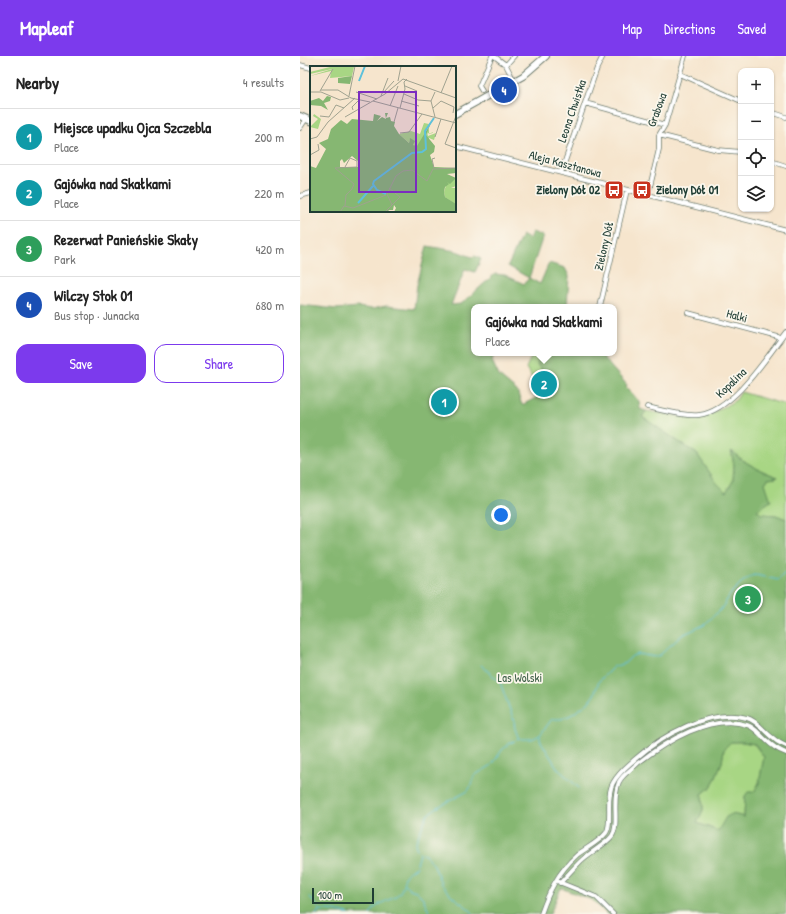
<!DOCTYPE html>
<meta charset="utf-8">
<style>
:root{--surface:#fff;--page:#f2f2f2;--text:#222;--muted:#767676;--line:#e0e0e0;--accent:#7c3aed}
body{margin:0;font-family:"Patrick Hand",sans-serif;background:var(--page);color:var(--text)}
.controls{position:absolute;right:12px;top:12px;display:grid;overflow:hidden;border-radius:8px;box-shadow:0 1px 3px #0004}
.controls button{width:36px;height:36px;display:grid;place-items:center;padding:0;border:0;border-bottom:1px solid var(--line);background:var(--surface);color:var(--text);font:20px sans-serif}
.scale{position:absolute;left:12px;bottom:10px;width:62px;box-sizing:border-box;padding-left:4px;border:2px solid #1f3d34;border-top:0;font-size:11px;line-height:14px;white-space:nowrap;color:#1f3d34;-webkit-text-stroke:3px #fbf7ec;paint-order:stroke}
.you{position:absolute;left:201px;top:459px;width:14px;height:14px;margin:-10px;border:3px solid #fff;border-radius:50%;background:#1a73e8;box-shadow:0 0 0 6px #1a73e833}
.badge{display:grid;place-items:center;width:26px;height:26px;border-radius:50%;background:var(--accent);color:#fff;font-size:13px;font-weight:700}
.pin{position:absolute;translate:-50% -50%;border:2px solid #fff;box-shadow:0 1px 4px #0006}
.popup{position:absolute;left:171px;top:248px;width:146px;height:52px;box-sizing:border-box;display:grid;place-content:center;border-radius:8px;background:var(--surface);filter:drop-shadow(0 1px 3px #0005);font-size:13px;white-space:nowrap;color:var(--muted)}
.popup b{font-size:15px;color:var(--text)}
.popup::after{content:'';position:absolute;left:50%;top:100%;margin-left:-8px;border:8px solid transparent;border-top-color:var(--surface)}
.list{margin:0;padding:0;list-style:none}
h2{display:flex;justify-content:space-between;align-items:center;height:52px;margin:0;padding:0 16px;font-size:17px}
h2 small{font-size:13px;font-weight:400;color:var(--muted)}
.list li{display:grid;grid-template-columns:26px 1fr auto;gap:12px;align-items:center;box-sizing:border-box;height:56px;padding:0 16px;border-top:1px solid var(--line)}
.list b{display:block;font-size:15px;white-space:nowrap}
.list p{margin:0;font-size:13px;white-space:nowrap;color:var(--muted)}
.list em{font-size:13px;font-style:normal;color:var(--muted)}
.actions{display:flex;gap:8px;padding:12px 16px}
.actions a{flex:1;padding:9px 0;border:1px solid var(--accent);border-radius:12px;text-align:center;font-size:14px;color:var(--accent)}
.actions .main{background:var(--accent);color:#fff}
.icon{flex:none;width:22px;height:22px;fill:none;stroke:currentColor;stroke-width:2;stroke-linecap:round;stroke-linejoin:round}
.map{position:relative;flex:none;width:486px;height:858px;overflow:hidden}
header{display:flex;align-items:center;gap:24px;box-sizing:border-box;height:56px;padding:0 20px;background:var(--accent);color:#fff}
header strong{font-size:19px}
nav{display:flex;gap:22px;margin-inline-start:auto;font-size:14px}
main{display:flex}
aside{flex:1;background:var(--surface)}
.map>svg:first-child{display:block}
.green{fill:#a8d684;stroke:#648a5c}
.forest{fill:#86b772;stroke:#527a53;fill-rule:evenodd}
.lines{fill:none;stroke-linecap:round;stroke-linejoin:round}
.stream{stroke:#5dc1db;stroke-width:1}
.street-casing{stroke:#6a786a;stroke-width:5.5}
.secondary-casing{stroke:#6a786a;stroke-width:8}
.street{stroke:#fff;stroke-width:4}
.secondary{stroke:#fff;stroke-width:6}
.labels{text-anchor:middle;stroke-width:3.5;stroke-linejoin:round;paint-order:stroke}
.street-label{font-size:12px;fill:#1f3d34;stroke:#fbf7ec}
.poi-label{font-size:12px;font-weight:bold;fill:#1f3d34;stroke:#fbf7ec;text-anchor:end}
.park-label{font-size:12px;fill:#3a5c44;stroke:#fbf7ec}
.inset-river{fill:none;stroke:#5dc1db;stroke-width:2}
.inset-road{fill:none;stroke:#a0a290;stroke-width:1}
.view{fill:#7b2cbf;fill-opacity:0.15;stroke:#7b2cbf;stroke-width:2}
.inset-edge{fill:none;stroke:#1f3d34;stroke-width:2}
</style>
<header>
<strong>Mapleaf</strong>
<nav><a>Map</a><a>Directions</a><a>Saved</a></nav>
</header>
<main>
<aside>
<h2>Nearby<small>4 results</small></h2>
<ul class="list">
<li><span class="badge" style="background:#0f9aa8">1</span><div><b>Miejsce upadku Ojca Szczebla</b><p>Place</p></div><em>200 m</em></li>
<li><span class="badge" style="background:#0f9aa8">2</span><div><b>Gajówka nad Skałkami</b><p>Place</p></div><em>220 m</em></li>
<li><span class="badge" style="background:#2e9e5b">3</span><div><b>Rezerwat Panieńskie Skały</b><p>Park</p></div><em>420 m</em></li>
<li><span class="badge" style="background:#1a4fb4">4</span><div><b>Wilczy Stok 01</b><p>Bus stop · Junacka</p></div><em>680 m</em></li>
</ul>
<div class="actions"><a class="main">Save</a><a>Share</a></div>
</aside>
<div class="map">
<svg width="486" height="858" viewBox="0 0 486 858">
<rect width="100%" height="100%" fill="#fbf7ec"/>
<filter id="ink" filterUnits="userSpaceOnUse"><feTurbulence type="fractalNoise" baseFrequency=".025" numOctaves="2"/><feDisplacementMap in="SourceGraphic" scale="8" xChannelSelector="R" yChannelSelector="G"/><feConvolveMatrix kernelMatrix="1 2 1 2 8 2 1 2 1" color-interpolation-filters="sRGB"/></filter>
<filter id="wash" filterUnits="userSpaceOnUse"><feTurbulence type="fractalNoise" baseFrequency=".012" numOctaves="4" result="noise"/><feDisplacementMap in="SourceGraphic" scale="16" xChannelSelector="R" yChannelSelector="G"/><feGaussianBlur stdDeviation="0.9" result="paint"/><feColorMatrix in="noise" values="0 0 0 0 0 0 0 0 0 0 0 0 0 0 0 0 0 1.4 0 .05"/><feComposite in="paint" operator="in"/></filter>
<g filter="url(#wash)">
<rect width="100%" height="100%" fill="#f6e5cd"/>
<!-- green -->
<path class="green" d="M 233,297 L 236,297 L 238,310 L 258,331 L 243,339 L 226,312 Z
M 441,336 L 486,349 L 486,463 L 476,459 L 461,458 L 457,454 L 470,445 L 465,427 L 468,423 L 476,422 L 477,421 C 460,414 445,408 432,395 L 434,409 L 433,425 L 426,437 L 416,426 L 397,398 L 342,361 L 346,355 L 391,362 L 409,359 L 436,344 Z
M 431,686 L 443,686 L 454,688 L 464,701 L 459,727 L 454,736 L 445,740 L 444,761 L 432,758 L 419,775 L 397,767 L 403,754 L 402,738 L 412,730 L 422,706 L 424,693 Z"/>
<!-- forest -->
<path class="forest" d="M 232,176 L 243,180 L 229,222 L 240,228 L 249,207 L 265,212 L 269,220 L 267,250 L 271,251 L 174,251 L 174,297 L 194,297 L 194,298 L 192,305 L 199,320 L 217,335 L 222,349 L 257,331 L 238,310 L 236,297 L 299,297 L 327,329 L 326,331 L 339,345 L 340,353 L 346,355 L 342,361 L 397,398 L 416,426 L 426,436 L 433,425 L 434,409 L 431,395 C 446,408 459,414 477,421 L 476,422 L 468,423 L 465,427 L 471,445 L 457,454 L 461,458 L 476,459 L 486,463 L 486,858 L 307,858 L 292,844 L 261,832 L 250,858 L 0,858 L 0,249 L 37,253 L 58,251 L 72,253 L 86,250 L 114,253 L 117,229 L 127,190 L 156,195 L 172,201 L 175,200 L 181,203 L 175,216 L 165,213 L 151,249 L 161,248 L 195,218 L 205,219 L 224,228 L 229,222 L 208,210 L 222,179 L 229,183 ZM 431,686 L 443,686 L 455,688 L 464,701 L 459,727 L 454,736 L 448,736 L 445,740 L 444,761 L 432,758 L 426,761 L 418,775 L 397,767 L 403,754 L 402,738 L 412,730 L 422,706 L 424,693 Z"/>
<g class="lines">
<!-- stream -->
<path class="stream" d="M 181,609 L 200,626 L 214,665 L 215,673 L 219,683
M 240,680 L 240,684 L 258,713 L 279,732
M 103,827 L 110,833 L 116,835 L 123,842 L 130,858
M 10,841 L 20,854
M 16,858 L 20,854 L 29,854 L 49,858
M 70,858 C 72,856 74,852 76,851 C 82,845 96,843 100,836 C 108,824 98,821 116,811 L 120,798
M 174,858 L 169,853 L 152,840 L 141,828 L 134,809 L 125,799 L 118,796 L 115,788 L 127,759 L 136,752 L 168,735 C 172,730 171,724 175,719 L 192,709 L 202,694 L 210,687 L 219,683 L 232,683 L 240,679 L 252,663 L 261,663 L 271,659 L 288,647 L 294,639 L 299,625 L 313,611 L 325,607 L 332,600 L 338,598 L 356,601 L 360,599 L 382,579 L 404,569 L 421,553 L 432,536 L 441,527 L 451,520 L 456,519 L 478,524 L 486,516"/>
</g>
</g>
<g filter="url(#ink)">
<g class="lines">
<defs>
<path id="street" d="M 194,0 L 206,9 L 214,25
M 0,9 L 11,12
M 206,9 L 214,0
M 380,18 L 441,45
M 182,35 L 179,30 L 192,0
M 285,47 L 365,69
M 471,56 L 486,61
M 0,72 L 6,63
M 359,79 L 418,94 L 441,96
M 155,90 L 486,174
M 471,105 L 486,110
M 261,117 L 297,12 L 303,0
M 348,139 L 359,93 L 359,79 L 365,69 L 385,0
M 0,140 L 11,137
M 300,251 L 327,134
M 388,257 L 478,281 L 481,283
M 347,351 C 361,354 386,361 399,359 C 433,355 466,302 486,276
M 259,826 L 296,841 L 313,858
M 260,827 C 268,819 275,810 283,803 C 292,795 305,789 312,780 C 320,768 311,744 319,726 C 323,718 332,713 338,707 C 365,686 411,657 447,669 C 455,671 460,679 466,684 C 472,690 478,694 486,697
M 241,858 C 249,835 258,816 277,799 C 286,792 299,786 306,777 C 313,767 305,741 313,727 C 318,717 326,711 334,704 C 361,680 409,652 447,662 C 458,665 464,676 473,682 C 477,686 482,688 486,690"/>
<path id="secondary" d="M 155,58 L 223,20 L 246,0
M 0,60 L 11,65"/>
</defs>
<!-- street casing -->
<use href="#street" class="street-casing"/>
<!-- secondary casing -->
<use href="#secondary" class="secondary-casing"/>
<!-- street -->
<use href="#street" class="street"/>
<!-- secondary -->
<use href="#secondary" class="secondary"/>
</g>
</g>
<!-- icons -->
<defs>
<symbol id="bus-square" viewBox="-11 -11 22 22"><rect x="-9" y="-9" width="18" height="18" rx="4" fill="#c8321e" stroke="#fbf7ec"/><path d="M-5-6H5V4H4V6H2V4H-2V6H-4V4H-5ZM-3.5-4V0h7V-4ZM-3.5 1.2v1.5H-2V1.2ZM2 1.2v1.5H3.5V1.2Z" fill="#fff"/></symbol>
</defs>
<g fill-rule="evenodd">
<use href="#bus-square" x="303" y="123" width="22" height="22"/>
<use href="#bus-square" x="331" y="123" width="22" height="22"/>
</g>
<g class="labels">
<!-- street labels -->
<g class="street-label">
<text transform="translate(357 54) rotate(-70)" y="4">Grabowa</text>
<text transform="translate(272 55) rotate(-71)" y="4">Leona Chwistka</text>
<text transform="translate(265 108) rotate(15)" y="4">Aleja Kasztanowa</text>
<text transform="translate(304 190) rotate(-77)" y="4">Zielony Dół</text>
<text transform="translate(437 260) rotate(15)" y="4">Halki</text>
<text transform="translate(431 327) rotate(-44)" y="4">Kopalina</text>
</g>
<!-- poi labels -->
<g class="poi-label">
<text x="300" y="138">Zielony Dół 02</text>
<text x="356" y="138" text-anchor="start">Zielony Dół 01</text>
</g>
<!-- park labels -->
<g class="park-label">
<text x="220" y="626">Las Wolski</text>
</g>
</g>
<!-- overview -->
<g transform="translate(10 10)">
<rect width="146" height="146" fill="#f6e5cd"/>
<path d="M 24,0 L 44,1 L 42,10 L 20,12 L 21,5 L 0,10 L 22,3 L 0,8 L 0,6 ZM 4,48 L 11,53 L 8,63 L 0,61 L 8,53 L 3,50 ZM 114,57 L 119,58 L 114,66 L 119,63 L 119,67 L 121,68 L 122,66 L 123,67 L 121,67 L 120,68 L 118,67 L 118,68 L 117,66 L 118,70 L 126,67 L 124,74 L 119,72 L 119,89 L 103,79 L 104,75 L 100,73 L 99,77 L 89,68 L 101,65 L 110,68 ZM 146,112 L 146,120 L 141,122 L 145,122 L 146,125 L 145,138 L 135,131 L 134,126 L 137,116 Z" fill="#a8d684"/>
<path d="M 42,10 L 40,18 L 28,17 L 28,12 ZM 17,30 L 21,31 L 20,35 L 14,37 L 18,44 L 11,40 L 0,39 L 0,35 L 9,32 L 13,35 ZM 75,47 L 78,47 L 76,52 L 80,51 L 81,55 L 85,56 L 84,60 L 89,68 L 99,77 L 100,72 L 105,75 L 103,79 L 107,80 L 121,57 L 116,69 L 125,80 L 124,86 L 120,89 L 124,101 L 146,102 L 146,107 L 137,108 L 146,112 L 140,118 L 137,116 L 139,118 L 135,121 L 134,126 L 135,131 L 146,138 L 146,146 L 84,146 L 86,142 L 84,139 L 83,144 L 78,144 L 81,146 L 0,146 L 0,100 L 6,102 L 16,83 L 9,77 L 18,73 L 21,63 L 31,54 L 37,58 L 42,53 L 63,55 L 64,48 L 71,50 L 67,55 L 72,51 L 76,53 ZM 42,90 L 49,96 L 48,101 L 30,101 L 30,95 L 32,93 L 34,97 Z" fill="#86b772" fill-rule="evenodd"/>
<path class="inset-river" d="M 49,15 L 55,0M 76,128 L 67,124 L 63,118 L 64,115 L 102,87 L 112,86 L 116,83 L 115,65 L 124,52M 48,137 L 63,120"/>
<path class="inset-road" d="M 88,15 L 91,0M 95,20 L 107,25M 11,24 L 28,24 L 41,32 L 60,36M 10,25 L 23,3M 0,26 L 11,26 L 30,34 L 39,32M 46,26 L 67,33M 73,27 L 84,15M 131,27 L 142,0M 94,28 L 108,34 L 121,35M 39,30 L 45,0M 71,30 L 78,12M 63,35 L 146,57M 91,35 L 109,40M 80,40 L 88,20M 90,42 L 95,23 L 94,16 L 97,13M 123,42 L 131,35 L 144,41 L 143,47M 43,44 L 42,41 L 50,33M 10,50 L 19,51 L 26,39 L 34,42M 146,50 L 135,78 L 146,82M 35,51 L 75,28 L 93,13 L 146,32M 125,51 L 121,35 L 125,26M 84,56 L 88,42M 90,67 L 99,66 L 112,48M 125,71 L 131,53M 0,73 L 7,71 L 18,56 L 45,32M 0,89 L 9,84 L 8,78M 35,101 L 40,92 L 47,95 L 47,101 L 25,102 L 44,118 L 42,123 L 36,129 L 35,140M 124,102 L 122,93 L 125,92M 82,139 L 77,128 L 86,110 L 93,105 L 102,104 L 117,115 L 123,103 L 146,102M 30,146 L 34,140 L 43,142 L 76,129M 75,146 L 90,131 L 79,122"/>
<path class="view" d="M 49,26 L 106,26 L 106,126 L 49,126 Z"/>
<rect width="146" height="146" class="inset-edge"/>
</g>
</svg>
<div class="controls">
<button>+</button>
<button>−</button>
<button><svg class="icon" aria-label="locate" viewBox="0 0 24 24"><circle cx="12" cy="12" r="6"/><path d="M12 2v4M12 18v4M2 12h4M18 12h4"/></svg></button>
<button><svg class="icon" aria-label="layers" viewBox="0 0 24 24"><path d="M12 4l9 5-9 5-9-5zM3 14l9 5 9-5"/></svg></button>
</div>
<div class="scale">100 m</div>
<div class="you"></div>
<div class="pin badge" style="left:144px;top:346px;background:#0f9aa8">1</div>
<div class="pin badge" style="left:244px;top:328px;background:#0f9aa8">2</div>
<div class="popup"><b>Gajówka nad Skałkami</b>Place</div>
<div class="pin badge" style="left:448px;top:543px;background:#2e9e5b">3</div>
<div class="pin badge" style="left:204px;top:34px;background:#1a4fb4">4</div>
</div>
</main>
